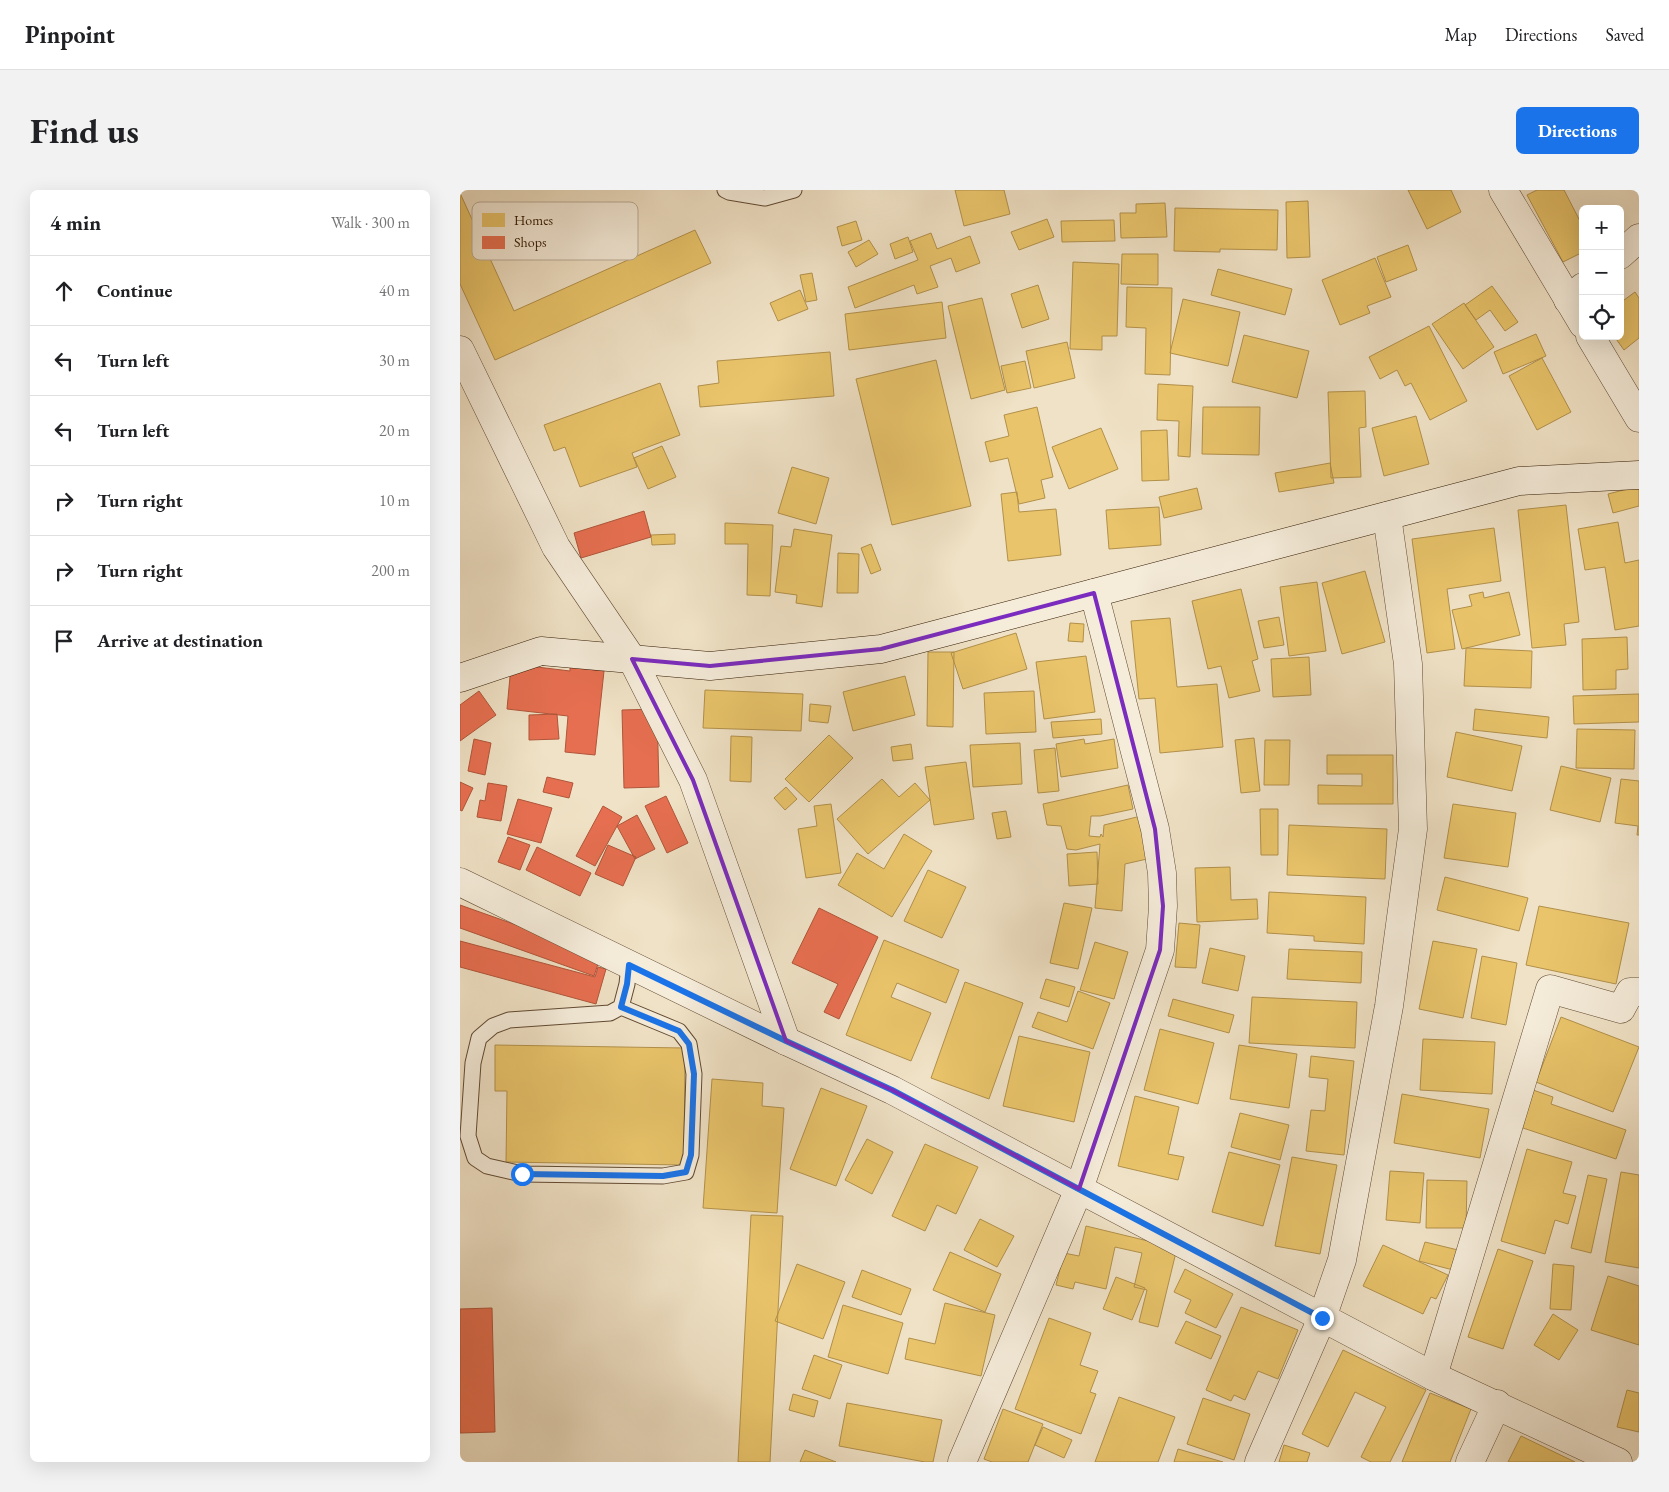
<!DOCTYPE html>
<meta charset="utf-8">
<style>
:root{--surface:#fff;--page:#f2f2f2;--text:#202124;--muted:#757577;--line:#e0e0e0;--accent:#1a73e8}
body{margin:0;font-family:"EB Garamond",serif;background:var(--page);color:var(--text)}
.controls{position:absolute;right:15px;top:15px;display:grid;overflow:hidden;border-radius:8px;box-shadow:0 5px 20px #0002}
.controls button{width:45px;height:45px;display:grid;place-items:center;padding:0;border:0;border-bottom:1px solid var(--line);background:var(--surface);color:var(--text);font:25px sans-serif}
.stop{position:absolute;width:15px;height:15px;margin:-11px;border:4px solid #1a73e8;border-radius:50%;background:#fff}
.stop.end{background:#1a73e8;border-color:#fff;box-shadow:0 1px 5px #0008}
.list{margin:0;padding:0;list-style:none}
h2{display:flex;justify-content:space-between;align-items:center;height:65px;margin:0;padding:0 20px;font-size:21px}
h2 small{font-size:16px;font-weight:400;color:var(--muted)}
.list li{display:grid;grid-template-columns:32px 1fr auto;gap:15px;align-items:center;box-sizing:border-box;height:70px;padding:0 20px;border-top:1px solid var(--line)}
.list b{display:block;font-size:19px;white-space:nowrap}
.list em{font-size:16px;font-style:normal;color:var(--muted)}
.icon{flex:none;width:28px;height:28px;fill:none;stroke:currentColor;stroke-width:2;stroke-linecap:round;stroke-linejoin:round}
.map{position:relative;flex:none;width:1179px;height:1272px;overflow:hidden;border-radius:8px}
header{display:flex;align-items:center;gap:30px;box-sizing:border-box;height:70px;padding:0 25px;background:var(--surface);border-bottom:1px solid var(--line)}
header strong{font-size:24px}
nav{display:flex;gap:28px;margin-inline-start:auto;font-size:18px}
.intro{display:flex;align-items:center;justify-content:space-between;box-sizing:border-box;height:120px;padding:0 30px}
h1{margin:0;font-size:35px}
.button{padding:12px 22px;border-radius:8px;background:var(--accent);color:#fff;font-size:18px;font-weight:700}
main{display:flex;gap:30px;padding:0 30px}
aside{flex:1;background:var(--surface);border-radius:8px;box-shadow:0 5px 20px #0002}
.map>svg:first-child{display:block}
.homes{fill:#e9c46a;stroke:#b2904a}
.shops{fill:#e76f51;stroke:#b05539}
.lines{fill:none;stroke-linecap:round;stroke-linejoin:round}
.service-casing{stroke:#614a32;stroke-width:17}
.minor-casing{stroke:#614a32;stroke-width:29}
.tertiary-casing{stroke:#614a32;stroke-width:29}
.secondary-casing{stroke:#311800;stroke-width:29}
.service{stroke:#f5ecda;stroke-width:15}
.minor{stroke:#f5ecda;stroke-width:28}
.tertiary{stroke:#f5ecda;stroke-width:28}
.secondary{stroke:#f5ecda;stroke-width:28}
.route{stroke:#1a73e8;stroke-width:6}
.marked{fill:none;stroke:#7b2cbf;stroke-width:4;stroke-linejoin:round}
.key{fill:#f5ecda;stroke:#baac99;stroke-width:1}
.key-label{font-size:14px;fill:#311800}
</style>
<header>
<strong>Pinpoint</strong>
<nav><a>Map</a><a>Directions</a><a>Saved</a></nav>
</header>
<div class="intro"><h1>Find us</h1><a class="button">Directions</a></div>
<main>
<aside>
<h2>4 min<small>Walk · 300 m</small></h2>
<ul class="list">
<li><svg class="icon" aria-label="ahead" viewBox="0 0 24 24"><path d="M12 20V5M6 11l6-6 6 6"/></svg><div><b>Continue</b></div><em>40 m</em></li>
<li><svg class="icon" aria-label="left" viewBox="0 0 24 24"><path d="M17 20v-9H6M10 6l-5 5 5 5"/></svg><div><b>Turn left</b></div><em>30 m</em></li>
<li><svg class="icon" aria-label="left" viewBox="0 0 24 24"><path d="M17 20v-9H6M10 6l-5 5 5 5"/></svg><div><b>Turn left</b></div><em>20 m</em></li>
<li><svg class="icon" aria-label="right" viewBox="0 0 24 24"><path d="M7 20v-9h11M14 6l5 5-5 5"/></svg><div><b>Turn right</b></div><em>10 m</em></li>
<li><svg class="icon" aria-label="right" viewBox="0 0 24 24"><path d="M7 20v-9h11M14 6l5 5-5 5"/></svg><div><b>Turn right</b></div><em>200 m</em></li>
<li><svg class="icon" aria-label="arrive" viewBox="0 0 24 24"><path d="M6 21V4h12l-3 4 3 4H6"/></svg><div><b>Arrive at destination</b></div></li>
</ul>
</aside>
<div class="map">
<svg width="1179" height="1272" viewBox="0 0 1179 1272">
<rect width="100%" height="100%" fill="#f0e2c6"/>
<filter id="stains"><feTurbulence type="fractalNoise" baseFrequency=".004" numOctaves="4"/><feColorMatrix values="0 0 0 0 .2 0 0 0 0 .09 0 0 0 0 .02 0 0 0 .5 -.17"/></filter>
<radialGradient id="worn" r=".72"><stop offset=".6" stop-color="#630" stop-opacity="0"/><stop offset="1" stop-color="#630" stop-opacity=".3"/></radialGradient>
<!-- homes -->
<path class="homes" d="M 495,0 L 544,0 L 550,24 L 504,36 Z
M 948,0 L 991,0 L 1001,22 L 967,39 Z
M 1077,0 L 1104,0 L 1120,31 L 1123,29 L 1123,62 L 1103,72 L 1067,5 Z
M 0,3 L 54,121 L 235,40 L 251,73 L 35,170 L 0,94 Z
M 848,11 L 850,67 L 827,68 L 826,12 Z
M 705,13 L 707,47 L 661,48 L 660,23 L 676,23 L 676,14 Z
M 715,18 L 818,20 L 817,60 L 760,59 L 760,62 L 714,61 Z
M 587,29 L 594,47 L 559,60 L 551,42 Z
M 654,30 L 655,51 L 602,52 L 601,31 Z
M 396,31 L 402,50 L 382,56 L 377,37 Z
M 471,43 L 477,59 L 510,46 L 520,73 L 496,82 L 491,68 L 470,76 L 478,97 L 457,104 L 454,95 L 395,118 L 388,97 L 458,70 L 450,51 Z
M 448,47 L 453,62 L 435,69 L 430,54 Z
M 409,50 L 418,64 L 396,77 L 388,62 Z
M 948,55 L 957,80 L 926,92 L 917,67 Z
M 662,64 L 698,64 L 698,95 L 661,94 Z
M 915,68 L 931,107 L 907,116 L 910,123 L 880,135 L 862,90 Z
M 613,72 L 659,74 L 657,146 L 642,146 L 642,160 L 610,159 Z
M 758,79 L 832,99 L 825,125 L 751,105 Z
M 352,83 L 357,110 L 346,112 L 340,85 Z
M 578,95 L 589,129 L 562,138 L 551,104 Z
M 1032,96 L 1058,132 L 1045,141 L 1030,120 L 1016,130 L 1005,115 Z
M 667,97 L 712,98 L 710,185 L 685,184 L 686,138 L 666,137 Z
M 340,100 L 348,119 L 318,131 L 310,113 Z
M 1175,102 L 1179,108 L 1179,148 L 1164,160 L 1154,146 L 1160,146 L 1160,113 Z
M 522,108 L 545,200 L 511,209 L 488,116 Z
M 723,109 L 780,122 L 768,176 L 710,163 Z
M 482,112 L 486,148 L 389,160 L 385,124 Z
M 1004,113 L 1034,157 L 1003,179 L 972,134 Z
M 969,136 L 1007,211 L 970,230 L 951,193 L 945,196 L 937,180 L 920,189 L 909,167 Z
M 1076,144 L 1086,166 L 1043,184 L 1034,162 Z
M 784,145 L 849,161 L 837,208 L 772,192 Z
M 607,152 L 615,188 L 574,198 L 566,161 Z
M 370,162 L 374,206 L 240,217 L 238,196 L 259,193 L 257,171 Z
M 1082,168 L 1111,222 L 1077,240 L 1049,186 Z
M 476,170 L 511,316 L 432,335 L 396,189 Z
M 565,171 L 571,198 L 547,203 L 541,176 Z
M 200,193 L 220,245 L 172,263 L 177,277 L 120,297 L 105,257 L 94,261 L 84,235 Z
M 698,194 L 733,196 L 730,267 L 718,266 L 719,231 L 697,230 Z
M 905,201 L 906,237 L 899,238 L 901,287 L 871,288 L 868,202 Z
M 577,217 L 593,287 L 581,290 L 585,308 L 559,314 L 548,268 L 530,272 L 525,252 L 549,246 L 544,225 Z
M 743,217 L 800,217 L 799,265 L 742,264 Z
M 956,226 L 969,274 L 924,286 L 912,238 Z
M 641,238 L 658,279 L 609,299 L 592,257 Z
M 707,240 L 709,290 L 682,291 L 681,241 Z
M 202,256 L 216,287 L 188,299 L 174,268 Z
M 870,273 L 874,293 L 819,302 L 815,283 Z
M 332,277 L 369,288 L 356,334 L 318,323 Z
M 1179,296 L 1179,316 L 1153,323 L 1148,304 Z
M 737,298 L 742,319 L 704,328 L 699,307 Z
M 557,302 L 559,322 L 596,319 L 601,365 L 548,371 L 541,304 Z
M 1106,315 L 1119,432 L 1104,434 L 1106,455 L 1072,458 L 1058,320 Z
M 699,317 L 701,355 L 649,359 L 646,320 Z
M 1158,332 L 1165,373 L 1179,370 L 1179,436 L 1155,440 L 1145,377 L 1125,380 L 1118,339 Z
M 265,333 L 313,335 L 310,406 L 287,405 L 288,354 L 265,354 Z
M 1034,338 L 1041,391 L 987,399 L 995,459 L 967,463 L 952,349 Z
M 334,339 L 372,345 L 362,417 L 336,413 L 337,405 L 315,402 L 321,356 L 331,357 Z
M 215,344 L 215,354 L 192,355 L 191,345 Z
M 411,354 L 421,380 L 411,384 L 401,358 Z
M 378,363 L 399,364 L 398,403 L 377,403 Z
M 905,381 L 925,452 L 882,464 L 862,393 Z
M 857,392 L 866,461 L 829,466 L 820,397 Z
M 781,399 L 798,469 L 792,471 L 800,501 L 769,508 L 761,476 L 748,479 L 732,411 Z
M 1023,402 L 1024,408 L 1049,402 L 1060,445 L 1002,459 L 992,420 L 1012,416 L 1009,405 Z
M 819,427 L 824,455 L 804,458 L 798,431 Z
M 710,428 L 717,497 L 757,494 L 763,557 L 700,563 L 695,508 L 679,509 L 671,431 Z
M 610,433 L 624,434 L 623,452 L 608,451 Z
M 556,443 L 567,479 L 503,499 L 491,463 Z
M 1167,447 L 1168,479 L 1156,480 L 1156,499 L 1123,500 L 1122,449 Z
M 1006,458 L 1072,461 L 1071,498 L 1004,496 Z
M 468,462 L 494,462 L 493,537 L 467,536 Z
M 626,466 L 635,522 L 584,529 L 576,472 Z
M 849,467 L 851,505 L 813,507 L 811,469 Z
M 445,486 L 455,525 L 393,541 L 383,502 Z
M 245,500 L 343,504 L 341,541 L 243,538 Z
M 574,501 L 576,542 L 526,544 L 524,503 Z
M 1179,504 L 1179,532 L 1114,534 L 1113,506 Z
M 350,514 L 371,516 L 368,533 L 349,531 Z
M 1015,519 L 1089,527 L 1087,548 L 1013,540 Z
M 641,529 L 642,544 L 593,548 L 591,532 Z
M 1117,539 L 1175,540 L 1174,579 L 1116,578 Z
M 996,542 L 1062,556 L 1052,601 L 987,587 Z
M 369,545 L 393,568 L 349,612 L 325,589 Z
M 271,546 L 292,547 L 291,592 L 270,591 Z
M 794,548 L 800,601 L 781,603 L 775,550 Z
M 624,549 L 625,554 L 654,549 L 658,578 L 601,587 L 596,554 Z
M 805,550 L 830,550 L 829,595 L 804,595 Z
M 560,553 L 562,594 L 513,597 L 510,555 Z
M 451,554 L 453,569 L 433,571 L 431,557 Z
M 595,558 L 599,601 L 578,603 L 574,560 Z
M 867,565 L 933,565 L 933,614 L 858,614 L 858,595 L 902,596 L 902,584 L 867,584 Z
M 506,572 L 514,629 L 474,635 L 465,577 Z
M 1101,576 L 1151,588 L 1140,632 L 1090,620 Z
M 422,589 L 439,607 L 455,593 L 470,610 L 408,664 L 377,629 Z
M 1161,589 L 1179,591 L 1179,645 L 1177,645 L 1178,636 L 1155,633 Z
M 668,595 L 673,619 L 640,626 L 631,626 L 629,646 L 640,647 L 641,644 L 643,647 L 644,635 L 681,626 L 687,669 L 665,674 L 662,721 L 635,718 L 640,654 L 616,660 L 607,659 L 601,636 L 587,635 L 583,614 Z
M 326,597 L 337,609 L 325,620 L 314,608 Z
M 371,614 L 381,683 L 346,688 L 338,639 L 357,636 L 354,616 Z
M 993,614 L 1056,623 L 1048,677 L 984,668 Z
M 800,619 L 818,619 L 818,665 L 801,665 Z
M 546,621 L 551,647 L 537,649 L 532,623 Z
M 829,635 L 927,639 L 925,689 L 827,685 Z
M 444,644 L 472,661 L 432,727 L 378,695 L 397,663 L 424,679 Z
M 637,662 L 638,694 L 609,696 L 607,664 Z
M 770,677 L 771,710 L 797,709 L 798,729 L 737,732 L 735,678 Z
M 468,680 L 506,697 L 482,748 L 444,731 Z
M 985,687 L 1068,708 L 1059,741 L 977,720 Z
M 809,702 L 906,707 L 904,754 L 854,751 L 854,746 L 807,743 Z
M 604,713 L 632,718 L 618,779 L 590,773 Z
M 1079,716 L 1169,733 L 1156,794 L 1066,775 Z
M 719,733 L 740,735 L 736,778 L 715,777 Z
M 424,750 L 499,780 L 486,813 L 437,793 L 431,807 L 471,823 L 451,871 L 386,845 Z
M 973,751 L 1017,759 L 1003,828 L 959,819 Z
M 635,752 L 668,762 L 654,809 L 620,800 Z
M 750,758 L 785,766 L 778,801 L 742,793 Z
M 829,759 L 902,762 L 901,793 L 827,789 Z
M 1022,766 L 1057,773 L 1046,835 L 1011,828 Z
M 586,789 L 615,797 L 609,817 L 580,808 Z
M 505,792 L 563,813 L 529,909 L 471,888 Z
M 618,801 L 650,813 L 633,859 L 572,837 L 578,822 L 607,832 Z
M 792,807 L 897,812 L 895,858 L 789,853 Z
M 713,809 L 774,825 L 769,843 L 708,826 Z
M 1101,827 L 1179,857 L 1153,922 L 1076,892 Z
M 700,839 L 754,853 L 738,914 L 684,900 Z
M 559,846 L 630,862 L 614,932 L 543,916 Z
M 963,849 L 1035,852 L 1032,904 L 960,900 Z
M 35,855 L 225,858 L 224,975 L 46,972 L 47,901 L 35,901 Z
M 779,855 L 837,864 L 829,918 L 770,909 Z
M 851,866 L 894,871 L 884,965 L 846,961 L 851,920 L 865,921 L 868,889 L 849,887 Z
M 252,889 L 303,893 L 302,916 L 324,918 L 317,1023 L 243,1018 Z
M 361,898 L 407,916 L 376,996 L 330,979 Z
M 1073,900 L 1093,907 L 1091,914 L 1166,940 L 1156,969 L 1060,937 Z
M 942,904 L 1029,919 L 1020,968 L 934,953 Z
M 675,906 L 719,917 L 708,964 L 724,967 L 718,990 L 658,976 Z
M 780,923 L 829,935 L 820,970 L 771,957 Z
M 407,949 L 433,962 L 412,1004 L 385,990 Z
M 465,954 L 518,977 L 496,1024 L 477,1015 L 465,1041 L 432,1026 Z
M 1067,959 L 1112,972 L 1103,1003 L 1116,1006 L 1108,1034 L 1095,1030 L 1085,1064 L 1041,1051 Z
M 769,962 L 820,975 L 803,1036 L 752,1022 Z
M 832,967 L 877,975 L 860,1064 L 815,1056 Z
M 930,981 L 964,983 L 960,1033 L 926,1030 Z
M 1161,982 L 1179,985 L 1179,1078 L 1145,1072 Z
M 1128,985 L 1147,989 L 1131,1063 L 1111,1058 Z
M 967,990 L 1007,991 L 1006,1038 L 966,1038 Z
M 291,1025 L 323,1026 L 310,1272 L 278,1272 Z
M 520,1029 L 554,1046 L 537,1077 L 504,1060 Z
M 626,1036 L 717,1058 L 698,1137 L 679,1132 L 687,1100 L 674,1097 L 682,1063 L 655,1057 L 646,1099 L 615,1092 L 613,1099 L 596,1095 L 604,1063 L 619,1066 Z
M 965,1052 L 998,1060 L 993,1080 L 959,1071 Z
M 923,1055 L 988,1085 L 976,1109 L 971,1107 L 963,1124 L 903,1096 Z
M 1038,1059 L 1073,1071 L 1043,1159 L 1008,1147 Z
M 490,1062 L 541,1084 L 525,1122 L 473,1100 Z
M 337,1074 L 385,1092 L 363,1149 L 315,1131 Z
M 1093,1074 L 1114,1076 L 1111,1120 L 1090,1119 Z
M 725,1079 L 773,1104 L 756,1138 L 725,1123 L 731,1110 L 714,1102 Z
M 402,1080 L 451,1099 L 441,1125 L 392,1107 Z
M 1148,1086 L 1179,1096 L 1179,1155 L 1131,1140 Z
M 656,1087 L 685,1098 L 672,1130 L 643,1119 Z
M 485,1113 L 535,1125 L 521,1186 L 445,1169 L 449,1148 L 475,1154 Z
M 383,1115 L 443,1133 L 428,1184 L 368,1167 Z
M 781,1117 L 838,1140 L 818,1189 L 798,1181 L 785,1210 L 774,1205 L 771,1211 L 746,1200 Z
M 1093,1124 L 1118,1140 L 1099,1170 L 1074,1155 Z
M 589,1128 L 631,1143 L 620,1175 L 638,1181 L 630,1202 L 636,1204 L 621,1244 L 555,1219 Z
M 726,1131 L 761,1146 L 751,1169 L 715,1153 Z
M 883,1160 L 966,1200 L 930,1272 L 911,1272 L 901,1267 L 926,1217 L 895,1202 L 868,1257 L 842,1244 Z
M 354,1165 L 382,1175 L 370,1209 L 342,1199 Z
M 1167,1200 L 1179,1203 L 1179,1242 L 1157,1237 Z
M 970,1203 L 1011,1219 L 990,1272 L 942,1272 Z
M 333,1204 L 358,1211 L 354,1227 L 329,1220 Z
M 659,1207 L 715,1227 L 698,1272 L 635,1272 Z
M 743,1208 L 790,1224 L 774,1270 L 727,1254 Z
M 387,1213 L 482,1230 L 473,1272 L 465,1272 L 379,1256 Z
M 543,1219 L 583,1234 L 568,1272 L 532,1272 L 524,1269 Z
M 583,1237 L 612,1250 L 604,1268 L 575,1255 Z
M 1061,1246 L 1115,1272 L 1048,1272 Z
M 824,1255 L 850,1263 L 847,1272 L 819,1272 Z
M 718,1259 L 763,1272 L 714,1272 Z
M 345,1260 L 376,1272 L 340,1272 Z"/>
<!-- shops -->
<path class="shops" d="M 184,321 L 191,347 L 121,368 L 114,343 Z
M 52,465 L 78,467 L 77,477 L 110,481 L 110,477 L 144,481 L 135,565 L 105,562 L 108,526 L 47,519 Z
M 19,501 L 36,525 L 0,551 L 0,515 Z
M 197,519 L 199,597 L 164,598 L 162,520 Z
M 97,524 L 99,549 L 69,550 L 69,525 Z
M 14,549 L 31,553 L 25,585 L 8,581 Z
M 87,587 L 113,593 L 109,608 L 83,602 Z
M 0,592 L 13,598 L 2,621 L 0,620 Z
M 28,593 L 47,596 L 41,631 L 17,627 L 20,610 L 25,611 Z
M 206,606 L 228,653 L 207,663 L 185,616 Z
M 58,609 L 92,618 L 81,653 L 47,644 Z
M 143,616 L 162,627 L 135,676 L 116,666 Z
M 177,625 L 195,659 L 175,669 L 157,636 Z
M 48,647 L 70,655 L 60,680 L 38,672 Z
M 148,655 L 176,667 L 163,696 L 135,684 Z
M 77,657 L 131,683 L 120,706 L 66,680 Z
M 0,715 L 141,765 L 134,786 L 0,738 Z
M 359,718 L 418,747 L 379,829 L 364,822 L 378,794 L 332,773 Z
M 0,751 L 135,787 L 138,777 L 146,779 L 136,814 L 0,777 Z
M 32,1118 L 35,1242 L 0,1243 L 0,1119 Z"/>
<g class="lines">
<defs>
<path id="service" d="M 265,0 L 269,2 L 305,8 L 334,0
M 161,817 L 219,841 L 229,854 L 234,884 L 231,965 L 226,982 L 203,986 L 62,984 L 27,976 L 15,968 L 8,946 L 13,873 L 19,848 L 33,836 L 49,830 L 150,823 L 161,817 L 167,794 L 169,775"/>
<path id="minor" d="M 1160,65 L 1179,48
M 1108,110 L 1123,97
M 0,160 L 96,357 L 172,469 L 233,590 L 326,851
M 973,1186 L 1090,799 L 1161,819 L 1170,802 L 1179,802
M 502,1272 L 619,999 L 700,760 L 703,716 L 702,683 L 695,639 L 634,403
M 799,1272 L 862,1128 L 882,1070 L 929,816 L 953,639 L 948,474 L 927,326
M 1010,1272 L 1037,1214"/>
<path id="tertiary" d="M 1043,0 L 1123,134
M 1130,146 L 1179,228
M 0,692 L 326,851 L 432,900 L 973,1186 L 1158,1272"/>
<path id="secondary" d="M 0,488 L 81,461 L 250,476 L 421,459 L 1059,291 L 1179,285"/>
</defs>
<!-- service casing -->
<use href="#service" class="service-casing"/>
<!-- minor casing -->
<use href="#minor" class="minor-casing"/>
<!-- tertiary casing -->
<use href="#tertiary" class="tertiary-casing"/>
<!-- secondary casing -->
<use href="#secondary" class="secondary-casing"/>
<!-- service -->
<use href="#service" class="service"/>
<!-- minor -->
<use href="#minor" class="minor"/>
<!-- tertiary -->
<use href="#tertiary" class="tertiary"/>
<!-- secondary -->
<use href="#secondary" class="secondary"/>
</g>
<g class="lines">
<!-- route -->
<path class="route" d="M 62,984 L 203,986 L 226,982 L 231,965 L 234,884 L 229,854 L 219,841 L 161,817 L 167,794 L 169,775 L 326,851 L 432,900 L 862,1128"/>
</g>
<!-- marked area -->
<path class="marked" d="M 634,403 L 695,639 L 703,716 L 700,760 L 619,999 L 432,900 L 326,851 L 233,590 L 172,469 L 250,476 L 421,459 Z"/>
<!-- legend -->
<rect x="12" y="12" width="166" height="58" rx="8" class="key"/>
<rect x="22" y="23" width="23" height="14" fill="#e9c46a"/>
<rect x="22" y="46" width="23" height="13" fill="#e76f51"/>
<g class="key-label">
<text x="54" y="35">Homes</text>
<text x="54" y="57">Shops</text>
</g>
<rect width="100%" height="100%" filter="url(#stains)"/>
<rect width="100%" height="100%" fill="url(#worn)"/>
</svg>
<div class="controls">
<button>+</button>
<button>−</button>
<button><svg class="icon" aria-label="locate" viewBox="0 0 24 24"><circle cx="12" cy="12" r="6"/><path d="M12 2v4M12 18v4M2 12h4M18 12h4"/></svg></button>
</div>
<div class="stop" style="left:62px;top:984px"></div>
<div class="stop end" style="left:862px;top:1128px"></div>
</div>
</main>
